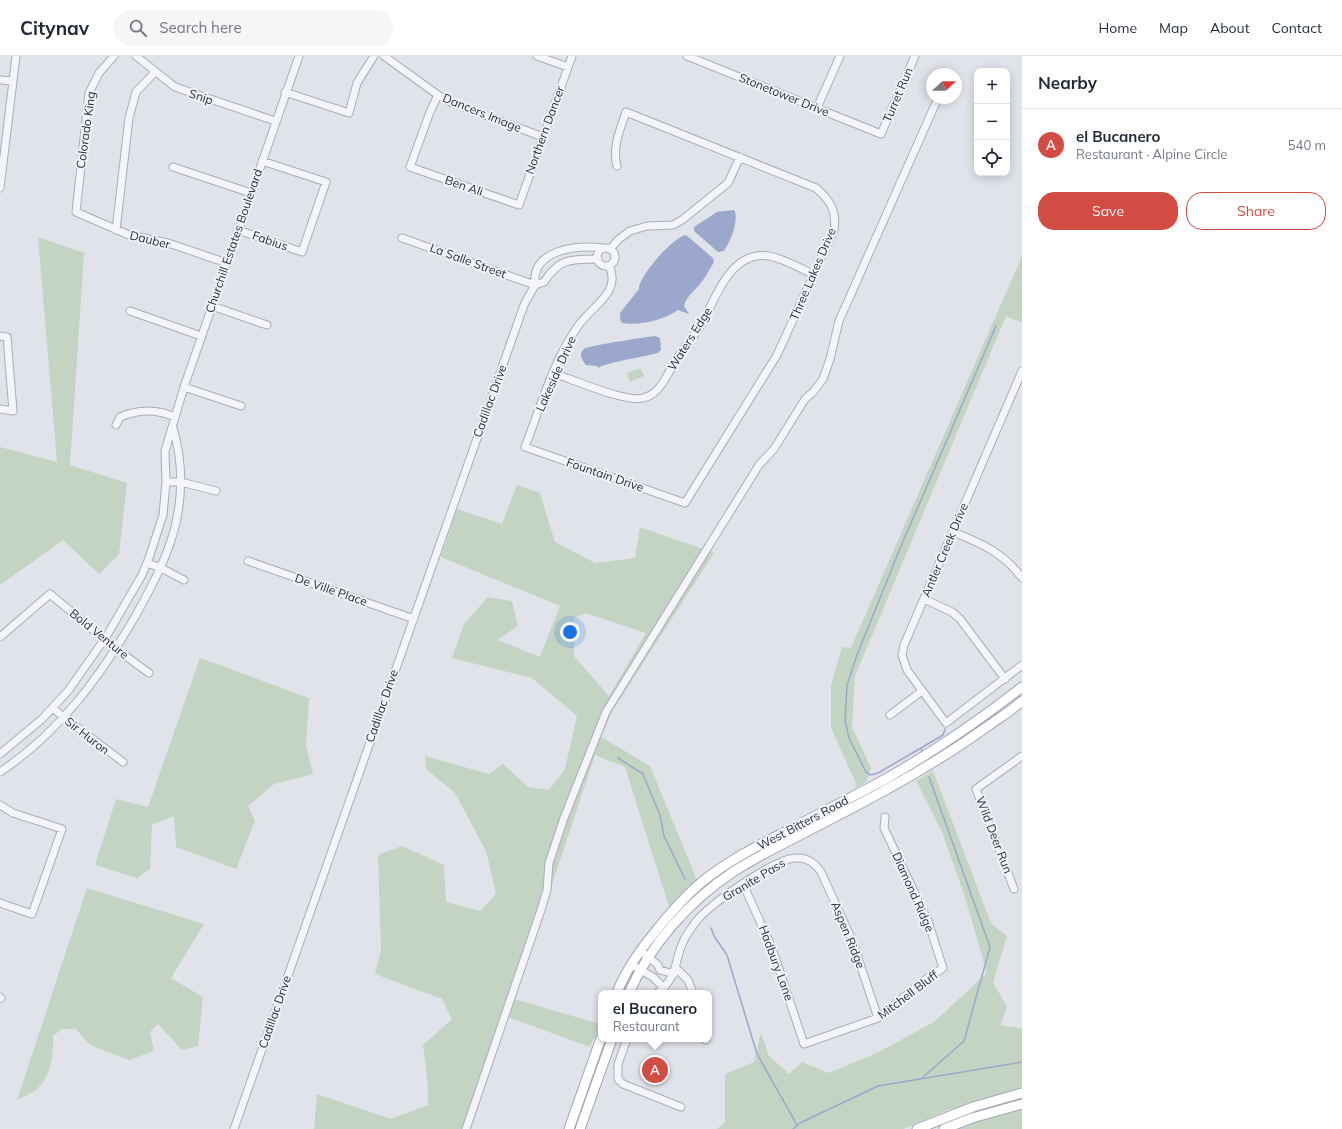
<!DOCTYPE html>
<meta charset="utf-8">
<style>
:root{--surface:#fff;--page:#f6f6f7;--text:#1f2937;--muted:#747a83;--line:#e0e1e3;--accent:#d24c43}
body{margin:0;font-family:Mulish,sans-serif;background:var(--page);color:var(--text)}
.controls{position:absolute;right:12px;top:12px;display:grid;overflow:hidden;border-radius:8px;box-shadow:0 2px 10px #0003}
.controls button{width:36px;height:36px;display:grid;place-items:center;padding:0;border:0;border-bottom:1px solid var(--line);background:var(--surface);color:var(--text);font:20px sans-serif}
.compass{position:absolute;left:926px;top:12px;width:36px;height:36px;border-radius:50%;background:var(--surface);box-shadow:0 2px 10px #0003;rotate:68deg}
.you{position:absolute;left:570px;top:576px;width:14px;height:14px;margin:-10px;border:3px solid #fff;border-radius:50%;background:#1a73e8;box-shadow:0 0 0 6px #1a73e833}
.badge{display:grid;place-items:center;width:26px;height:26px;border-radius:50%;background:var(--accent);color:#fff;font-size:13px;font-weight:700}
.pin{position:absolute;translate:-50% -50%;border:2px solid #fff;box-shadow:0 1px 4px #0006}
.popup{position:absolute;left:598px;top:934px;width:114px;height:52px;box-sizing:border-box;display:grid;place-content:center;border-radius:8px;background:var(--surface);filter:drop-shadow(0 1px 3px #0005);font-size:13px;white-space:nowrap;color:var(--muted)}
.popup b{font-size:15px;color:var(--text)}
.popup::after{content:'';position:absolute;left:50%;top:100%;margin-left:-8px;border:8px solid transparent;border-top-color:var(--surface)}
.list{margin:0;padding:0;list-style:none}
h2{display:flex;justify-content:space-between;align-items:center;height:52px;margin:0;padding:0 16px;font-size:17px}
h2 small{font-size:13px;font-weight:400;color:var(--muted)}
.list li{display:grid;grid-template-columns:26px 1fr auto;gap:12px;align-items:center;box-sizing:border-box;height:72px;padding:0 16px;border-top:1px solid var(--line)}
.list b{display:block;font-size:15px;white-space:nowrap}
.list p{margin:0;font-size:13px;white-space:nowrap;color:var(--muted)}
.list em{font-size:13px;font-style:normal;color:var(--muted)}
.actions{display:flex;gap:8px;padding:12px 16px}
.actions a{flex:1;padding:9px 0;border:1px solid var(--accent);border-radius:16px;text-align:center;font-size:14px;color:var(--accent)}
.actions .main{background:var(--accent);color:#fff}
.icon{flex:none;width:22px;height:22px;fill:none;stroke:currentColor;stroke-width:2;stroke-linecap:round;stroke-linejoin:round}
.map{position:relative;flex:none;width:1022px;height:1073px;overflow:hidden}
header{display:flex;align-items:center;gap:24px;box-sizing:border-box;height:56px;padding:0 20px;background:var(--surface);border-bottom:1px solid var(--line)}
header strong{font-size:19px}
nav{display:flex;gap:22px;margin-inline-start:auto;font-size:14px}
.search{width:280px;height:36px;background:var(--page);display:flex;align-items:center;gap:10px;box-sizing:border-box;padding:0 14px;border-radius:22px;color:var(--muted);font-size:15px}
main{display:flex}
aside{flex:1;background:var(--surface)}
.map>svg:first-child{display:block}
.green{fill:#c3d4c2;fill-rule:evenodd}
.water{fill:#9ba8cb}
.lines{fill:none;stroke-linecap:round;stroke-linejoin:round}
.stream{stroke:#9ba8cb;stroke-width:1.5}
.minor-casing{stroke:#aaacb8;stroke-width:9}
.major-casing{stroke:#a0a4b6;stroke-width:11}
.minor{stroke:#f4f5f8;stroke-width:7}
.major{stroke:#fff;stroke-width:9}
.labels{text-anchor:middle;stroke-width:4;stroke-linejoin:round;paint-order:stroke}
.street-label{font-size:12px;fill:#292d42;stroke:#f1f2f7}
</style>
<header>
<strong>Citynav</strong>
<div class="search"><svg class="icon" aria-label="search" viewBox="0 0 24 24"><circle cx="10" cy="10" r="6"/><path d="M15 15l6 6"/></svg>Search here</div>
<nav><a>Home</a><a>Map</a><a>About</a><a>Contact</a></nav>
</header>
<main>
<div class="map">
<svg width="1022" height="1073" viewBox="0 0 1022 1073">
<rect width="100%" height="100%" fill="#e1e3ea"/>
<!-- green -->
<path class="green" d="M 38,181 L 84,197 L 70,409 L 127,427 L 119,498 L 99,518 L 63,484 L 0,529 L 0,391 L 57,406 Z
M 1022,200 L 1022,267 L 1006,260 L 855,620 L 852,671 L 871,712 L 866,726 L 855,732 L 856,727 L 831,672 L 831,629 L 842,591 L 851,592 Z
M 640,312 L 644,320 L 630,326 L 627,317 Z
M 517,429 L 540,437 L 555,486 L 595,507 L 635,502 L 640,471 L 714,497 L 613,654 L 601,681 L 650,710 L 697,824 L 670,854 L 625,711 L 595,699 L 514,943 L 600,968 L 590,991 L 508,961 L 471,1073 L 314,1073 L 317,1038 L 391,1063 L 428,1049 L 428,1030 L 423,989 L 452,963 L 442,943 L 375,918 L 381,893 L 378,799 L 402,790 L 444,809 L 446,846 L 480,855 L 496,838 L 486,795 L 455,737 L 426,713 L 425,700 L 489,718 L 503,708 L 528,731 L 549,734 L 565,713 L 577,660 L 532,622 L 452,602 L 464,568 L 488,541 L 512,545 L 518,570 L 498,584 L 540,601 L 560,550 L 441,501 L 457,453 L 502,468 ZM 586,557 L 646,577 L 609,640 L 574,600 L 574,562 Z
M 200,602 L 309,642 L 306,689 L 313,718 L 274,728 L 248,750 L 255,765 L 236,813 L 176,791 L 174,760 L 152,769 L 150,813 L 137,822 L 95,809 L 116,743 L 148,751 Z
M 933,715 L 991,867 L 1007,880 L 993,926 L 1007,951 L 1000,969 L 1022,972 L 1022,1073 L 961,1073 L 953,1052 L 903,1073 L 717,1073 L 725,1066 L 725,1018 L 754,1006 L 761,977 L 769,1000 L 789,1018 L 802,1006 L 829,1017 L 879,996 L 934,966 L 987,917 L 964,838 L 942,776 L 916,725 Z
M 87,832 L 204,868 L 171,922 L 203,941 L 198,990 L 182,994 L 158,968 L 150,976 L 154,995 L 129,1004 L 90,989 L 76,973 L 62,973 L 53,980 C 54,995 51,1020 39,1031 C 34,1037 24,1040 17,1044 Z"/>
<!-- water -->
<path class="water" d="M 733,154 L 735,155 C 738,168 731,184 724,195 L 718,196 L 694,175 L 694,171 L 717,156 Z
M 686,179 L 713,202 L 714,206 C 710,213 705,222 700,228 C 694,235 686,241 684,250 L 689,258 L 678,254 C 663,264 641,270 622,267 L 620,263 L 620,257 L 639,233 C 638,221 673,181 686,179 Z
M 655,280 L 660,282 L 661,294 L 658,297 C 644,301 607,306 598,312 L 597,310 L 586,309 C 582,304 578,298 584,293 C 587,290 646,281 655,280 Z"/>
<g class="lines">
<!-- stream -->
<path class="stream" d="M 921,692 L 943,679 L 945,673
M 922,695 L 921,692 L 878,717 L 871,719 L 866,716 L 849,682 L 845,664 L 847,629 L 857,599 L 899,495 L 996,270
M 618,702 L 643,718 L 660,759 L 664,780 L 685,823
M 711,872 L 714,880 L 727,899 L 757,998 L 797,1069
M 921,1023 L 964,985 L 990,891 L 929,721
M 793,1073 L 800,1067 L 878,1030 L 1022,1006"/>
<defs>
<path id="minor" d="M 114,0 L 99,17 L 89,37 L 76,156 L 129,179 L 168,187 L 227,207
M 136,0 L 175,31 L 275,65
M 384,0 L 438,39 L 450,46 L 543,81
M 537,0 L 568,11
M 687,0 L 881,78 L 915,0
M 0,24 L 13,25
M 285,36 L 349,57 L 357,27 L 374,0
M 438,39 L 430,56 L 410,111 L 519,149 L 572,0
M 817,52 L 840,0
M 173,111 L 251,137
M 0,132 L 16,0
M 116,174 L 129,62 L 136,36 L 155,16
M 238,174 L 302,196 L 326,126 L 262,105
M 402,182 L 535,229
M597 201a9 9 0 1 1 18 0a9 9 0 1 1-18 0Z
M 610,193 L 619,183 L 630,175 L 647,170 L 673,169 L 682,164 L 728,127 L 740,101
M 609,210 C 622,236 592,250 578,270 C 553,305 541,350 525,391 L 685,447 L 777,299 L 834,174 C 837,155 830,144 816,132 L 626,56 C 620,74 612,91 617,110
M 535,229 C 531,193 577,189 603,192
M 535,229 L 544,226 C 559,202 572,203 598,203
M 212,250 L 267,269
M 130,255 L 201,280
M 0,280 L 7,281 L 13,355 L 0,353
M 1022,315 L 904,589 L 902,599 L 907,614 L 946,667 L 1022,609
M 553,317 C 572,323 626,347 643,342 C 660,338 666,321 674,307 C 683,291 697,278 705,262 C 717,236 734,194 769,200 C 785,203 800,212 814,219
M 184,331 L 241,350
M 116,369 L 120,361 C 140,353 156,353 175,361
M 166,426 L 181,426 L 216,435
M 953,476 C 981,487 1004,497 1022,522
M 248,505 L 414,563
M 147,507 L 161,512 L 184,524
M 924,543 L 952,556 L 960,563 L 1005,623
M 0,581 L 50,538 L 116,593 L 149,617
M 52,652 L 123,706
M 890,659 L 922,635
M 0,698 L 42,663 L 68,635 L 106,581 L 142,519 L 149,502 L 163,459 L 166,426 L 165,395 L 184,331 L 299,0
M 0,716 C 60,676 100,621 136,559 C 153,528 170,497 177,462 C 183,431 182,402 173,372
M 0,749 L 13,757 L 62,773 L 32,858 L 0,847
M 743,828 L 772,892 L 804,988 L 878,962 L 926,923 L 943,912 L 928,865 L 884,772 L 885,761
M 1014,833 L 976,733 L 1022,700
M 640,895 L 657,908 L 660,914 L 674,918
M 632,909 L 653,921 L 664,932
M 676,912 L 688,924 L 693,937
M 657,937 C 682,919 672,900 688,877 C 692,871 696,865 701,860 C 717,844 774,803 796,802 C 807,801 815,807 821,816 L 852,884 L 878,962
M 0,941 L 1,942
M 627,983 L 618,1008 L 618,1023 L 623,1028 L 681,1051
M 706,983 L 706,984
M 234,1073 L 524,249 L 535,229
M 466,1073 L 541,854 L 547,834 L 549,807 L 564,762 L 606,656 L 759,409 L 774,393 L 805,343 L 813,336 L 823,323 L 830,303 L 839,265 L 938,42"/>
<path id="major" d="M 617,937 C 625,915 641,893 655,876 C 670,857 685,840 703,825 C 728,805 757,790 785,776 C 820,757 855,740 889,721 C 936,694 980,664 1022,631
M 629,937 C 650,889 689,845 733,816 C 764,796 799,780 831,763 C 885,735 938,706 988,670 C 999,662 1011,655 1022,645
M 569,1073 L 601,982
M 580,1073 L 612,983
M 917,1073 L 973,1051 L 1022,1037
M 944,1073 L 972,1062 L 1022,1048"/>
</defs>
<!-- minor casing -->
<use href="#minor" class="minor-casing"/>
<!-- major casing -->
<use href="#major" class="major-casing"/>
<!-- minor -->
<use href="#minor" class="minor"/>
<!-- major -->
<use href="#major" class="major"/>
</g>
<g class="labels">
<!-- street labels -->
<g class="street-label">
<text transform="translate(784 39) rotate(22)" y="4">Stonetower Drive</text>
<text transform="translate(898 39) rotate(-67)" y="4">Turret Run</text>
<text transform="translate(201 41) rotate(19)" y="4">Snip</text>
<text transform="translate(482 57) rotate(22)" y="4">Dancers Image</text>
<text transform="translate(86 74) rotate(-82)" y="4">Colorado King</text>
<text transform="translate(545 74) rotate(-70)" y="4">Northern Dancer</text>
<text transform="translate(464 130) rotate(19)" y="4">Ben Ali</text>
<text transform="translate(150 184) rotate(14)" y="4">Dauber</text>
<text transform="translate(234 185) rotate(-71)" y="4">Churchill Estates Boulevard</text>
<text transform="translate(270 185) rotate(19)" y="4">Fabius</text>
<text transform="translate(468 205) rotate(20)" y="4">La Salle Street</text>
<text transform="translate(813 218) rotate(-67)" y="4">Three Lakes Drive</text>
<text transform="translate(690 283) rotate(-58)" y="4">Waters Edge</text>
<text transform="translate(556 318) rotate(-66)" y="4">Lakeside Drive</text>
<text transform="translate(490 345) rotate(-70)" y="4">Cadillac Drive</text>
<text transform="translate(605 419) rotate(19)" y="4">Fountain Drive</text>
<text transform="translate(945 494) rotate(-67)" y="4">Antler Creek Drive</text>
<text transform="translate(331 534) rotate(19)" y="4">De Ville Place</text>
<text transform="translate(99 578) rotate(39)" y="4">Bold Venture</text>
<text transform="translate(382 650) rotate(-71)" y="4">Cadillac Drive</text>
<text transform="translate(87 680) rotate(38)" y="4">Sir Huron</text>
<text transform="translate(803 767) rotate(-28)" y="4">West Bitters Road</text>
<text transform="translate(994 779) rotate(69)" y="4">Wild Deer Run</text>
<text transform="translate(754 824) rotate(-31)" y="4">Granite Pass</text>
<text transform="translate(913 836) rotate(66)" y="4">Diamond Ridge</text>
<text transform="translate(848 879) rotate(68)" y="4">Aspen Ridge</text>
<text transform="translate(776 907) rotate(70)" y="4">Hadbury Lane</text>
<text transform="translate(908 939) rotate(-37)" y="4">Mitchell Bluff</text>
<text transform="translate(275 956) rotate(-71)" y="4">Cadillac Drive</text>
</g>
</g>
</svg>
<div class="controls">
<button>+</button>
<button>−</button>
<button><svg class="icon" aria-label="locate" viewBox="0 0 24 24"><circle cx="12" cy="12" r="6"/><path d="M12 2v4M12 18v4M2 12h4M18 12h4"/></svg></button>
</div>
<svg class="compass" viewBox="-18 -18 36 36"><path d="M0-13l5 13h-10z" fill="#e53935"/><path d="M0 13l5-13h-10z" fill="#747a83"/></svg>
<div class="you"></div>
<div class="pin badge" style="left:655px;top:1014px">A</div>
<div class="popup"><b>el Bucanero</b>Restaurant</div>
</div>
<aside>
<h2>Nearby<small></small></h2>
<ul class="list">
<li><span class="badge">A</span><div><b>el Bucanero</b><p>Restaurant · Alpine Circle</p></div><em>540 m</em></li>
</ul>
<div class="actions"><a class="main">Save</a><a>Share</a></div>
</aside>
</main>
